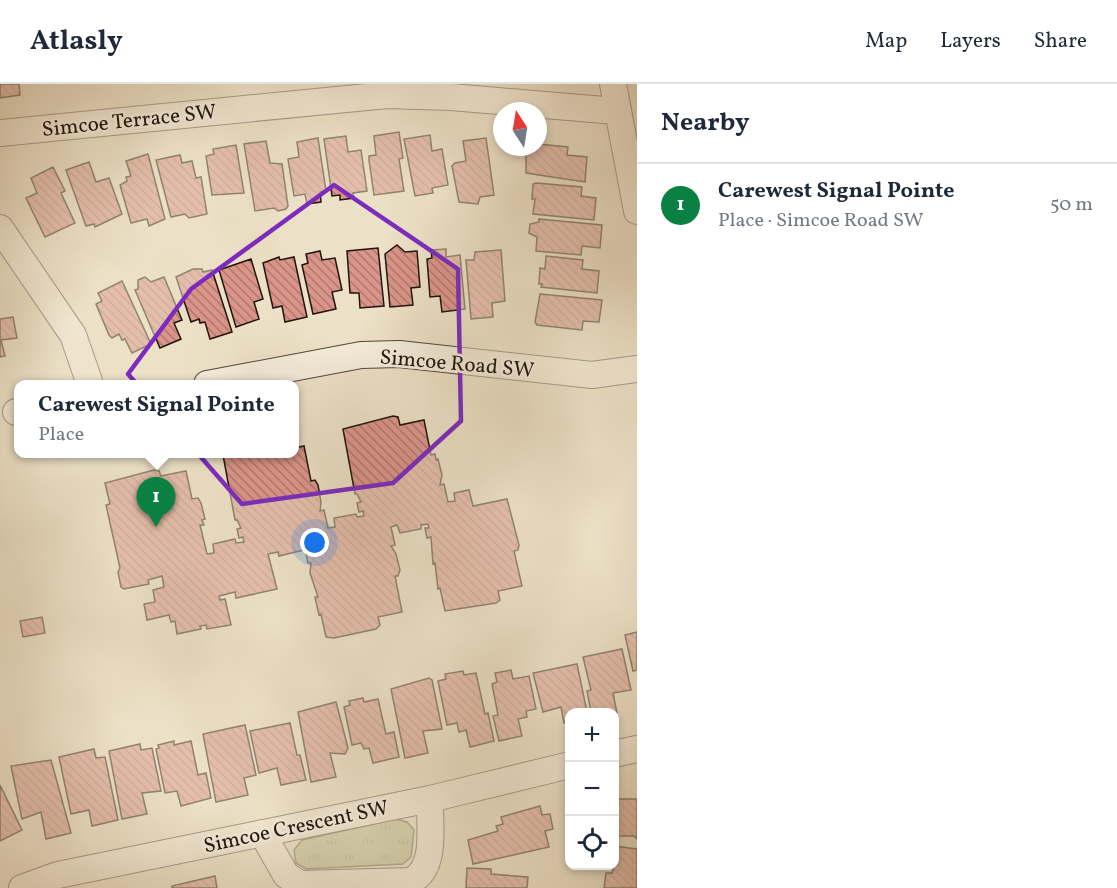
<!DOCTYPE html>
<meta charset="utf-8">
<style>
:root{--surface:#fff;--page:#f6f6f7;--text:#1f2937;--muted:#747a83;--line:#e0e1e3;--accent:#0b8043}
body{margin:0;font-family:Vollkorn,serif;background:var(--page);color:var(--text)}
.controls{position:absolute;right:18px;bottom:18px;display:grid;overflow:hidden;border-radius:12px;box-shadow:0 3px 9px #0003}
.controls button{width:54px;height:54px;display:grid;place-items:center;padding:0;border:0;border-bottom:2px solid var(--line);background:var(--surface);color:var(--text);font:30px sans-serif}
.compass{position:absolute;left:493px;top:18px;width:54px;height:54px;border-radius:50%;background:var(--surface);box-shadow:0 3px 9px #0003;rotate:348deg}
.you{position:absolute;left:315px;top:459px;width:21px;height:21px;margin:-15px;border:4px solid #fff;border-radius:50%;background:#1a73e8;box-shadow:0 0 0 9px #1a73e833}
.badge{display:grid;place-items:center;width:39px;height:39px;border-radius:50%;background:var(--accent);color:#fff;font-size:20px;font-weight:700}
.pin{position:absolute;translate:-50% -50px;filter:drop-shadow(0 2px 3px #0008)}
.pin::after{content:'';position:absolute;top:32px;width:21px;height:18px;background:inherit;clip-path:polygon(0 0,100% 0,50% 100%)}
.popup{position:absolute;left:14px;top:296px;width:285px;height:78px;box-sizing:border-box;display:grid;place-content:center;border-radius:12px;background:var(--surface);filter:drop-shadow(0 2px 4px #0005);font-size:20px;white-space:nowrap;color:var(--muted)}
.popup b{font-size:22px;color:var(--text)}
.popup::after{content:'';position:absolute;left:50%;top:100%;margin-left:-12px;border:12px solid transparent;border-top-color:var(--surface)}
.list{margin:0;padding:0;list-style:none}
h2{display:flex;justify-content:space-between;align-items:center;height:78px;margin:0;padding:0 24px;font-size:26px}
h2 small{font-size:20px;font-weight:400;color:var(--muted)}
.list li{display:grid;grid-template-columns:39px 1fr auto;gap:18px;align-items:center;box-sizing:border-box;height:84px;padding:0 24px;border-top:2px solid var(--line)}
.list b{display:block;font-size:22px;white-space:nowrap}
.list p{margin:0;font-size:20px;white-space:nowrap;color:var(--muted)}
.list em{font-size:20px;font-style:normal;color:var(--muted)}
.icon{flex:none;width:33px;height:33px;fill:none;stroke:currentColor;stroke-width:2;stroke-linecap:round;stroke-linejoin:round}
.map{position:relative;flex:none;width:637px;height:804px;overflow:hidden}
header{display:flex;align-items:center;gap:36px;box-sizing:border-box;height:84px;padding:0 30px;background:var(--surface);border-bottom:2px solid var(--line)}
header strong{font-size:28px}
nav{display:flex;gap:33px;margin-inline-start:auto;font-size:21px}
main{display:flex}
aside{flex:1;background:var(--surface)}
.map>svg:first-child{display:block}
.grass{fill:url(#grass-tufts);stroke:#6d6a4e;stroke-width:1.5}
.building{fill:url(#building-back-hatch);stroke:#1e140b;stroke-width:1.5}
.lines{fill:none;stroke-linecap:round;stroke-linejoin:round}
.street-casing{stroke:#52473a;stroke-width:28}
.street{stroke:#f3ebda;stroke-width:26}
.marked{fill:none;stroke:#7b2cbf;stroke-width:4.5;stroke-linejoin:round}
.labels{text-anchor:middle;stroke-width:5;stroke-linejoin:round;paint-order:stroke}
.street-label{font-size:21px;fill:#1e140b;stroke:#f3ebda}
</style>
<header>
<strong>Atlasly</strong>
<nav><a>Map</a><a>Layers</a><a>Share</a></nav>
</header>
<main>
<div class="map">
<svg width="637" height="804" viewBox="0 0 637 804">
<defs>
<pattern id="grass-tufts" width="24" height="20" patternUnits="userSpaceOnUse" patternTransform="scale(1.5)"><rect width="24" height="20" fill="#bcc192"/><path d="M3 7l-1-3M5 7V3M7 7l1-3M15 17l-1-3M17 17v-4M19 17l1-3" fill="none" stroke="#a1a57d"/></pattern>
<pattern id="building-back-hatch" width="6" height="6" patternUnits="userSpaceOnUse" patternTransform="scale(1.5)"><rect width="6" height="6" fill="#da9489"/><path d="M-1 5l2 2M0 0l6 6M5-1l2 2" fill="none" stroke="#b0786e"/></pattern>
</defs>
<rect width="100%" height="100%" fill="#ece0c6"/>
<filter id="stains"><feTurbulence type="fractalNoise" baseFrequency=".00333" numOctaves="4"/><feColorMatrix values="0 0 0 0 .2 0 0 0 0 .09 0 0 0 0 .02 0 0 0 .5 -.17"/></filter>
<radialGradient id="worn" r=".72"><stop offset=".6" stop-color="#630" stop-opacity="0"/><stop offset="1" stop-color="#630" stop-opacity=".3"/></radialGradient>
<!-- grass -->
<path class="grass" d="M 396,735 L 407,738 L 414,746 L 411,773 L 403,780 L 306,785 L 296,779 L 294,766 L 302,756 Z"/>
<!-- building -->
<path class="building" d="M 0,0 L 19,0 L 20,11 L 0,14 Z
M 399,48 L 403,74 L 399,75 L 404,107 L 374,111 L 369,76 L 369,72 L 376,71 L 374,52 Z
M 430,51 L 432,67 L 442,65 L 448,101 L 432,104 L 433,109 L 415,112 L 404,55 Z
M 346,52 L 348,68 L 361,66 L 367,107 L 353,109 L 354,114 L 340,116 L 340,111 L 332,112 L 324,55 Z
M 318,54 L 326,107 L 320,108 L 321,118 L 307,120 L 305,110 L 294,112 L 288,75 L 299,73 L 297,58 Z
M 486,54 L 494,111 L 480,113 L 478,120 L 459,118 L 452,82 L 455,79 L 466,77 L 463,57 Z
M 266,57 L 270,79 L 282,80 L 288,122 L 286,125 L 278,127 L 274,124 L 255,127 L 244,60 Z
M 538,60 L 568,63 L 567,71 L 587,73 L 585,98 L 526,89 L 526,63 L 538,63 Z
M 236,61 L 244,109 L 212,111 L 206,72 L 214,70 L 213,65 Z
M 148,70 L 165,135 L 149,142 L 147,135 L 131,139 L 120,101 L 127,97 L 126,93 L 131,92 L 126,77 Z
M 180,71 L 182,79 L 192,77 L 196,94 L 201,93 L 207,130 L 189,134 L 185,130 L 171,133 L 156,76 Z
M 89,78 L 96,98 L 109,94 L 122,130 L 95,143 L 94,140 L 86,142 L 66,86 Z
M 53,83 L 65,107 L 61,109 L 75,139 L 45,153 L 26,114 L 37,109 L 31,94 Z
M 536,99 L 582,103 L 581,112 L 596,114 L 594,136 L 533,130 L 535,115 L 532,115 L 533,100 Z
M 539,135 L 602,141 L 600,164 L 582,162 L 581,171 L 536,167 L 537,153 L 529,149 L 530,140 L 539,138 Z
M 397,161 L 405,168 L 417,167 L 420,203 L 411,204 L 413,221 L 390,223 L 385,170 Z
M 378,164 L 384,222 L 360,224 L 359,209 L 350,209 L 347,167 Z
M 446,165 L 446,173 L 460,171 L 465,225 L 442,228 L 440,212 L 430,213 L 427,175 L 432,174 L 431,166 Z
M 501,166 L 505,217 L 492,219 L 493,233 L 471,235 L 466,176 L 474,176 L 475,168 Z
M 320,167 L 322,176 L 335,174 L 342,206 L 332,208 L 336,225 L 313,230 L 302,181 L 308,179 L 306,170 Z
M 546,172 L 583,176 L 582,185 L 599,187 L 597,209 L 541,203 L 542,200 L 539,200 L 540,184 L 545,185 Z
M 279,173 L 280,176 L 294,173 L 307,233 L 285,238 L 282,222 L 273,224 L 263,179 Z
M 251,175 L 263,215 L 254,218 L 259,235 L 236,243 L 219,186 Z
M 193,185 L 202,185 L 203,188 L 212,186 L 232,248 L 210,255 L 205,238 L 200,239 L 199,235 L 191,238 L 176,193 Z
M 145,193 L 151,198 L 164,193 L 182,236 L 174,239 L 181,255 L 160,264 L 135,206 L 138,205 L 138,196 Z
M 122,197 L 151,260 L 132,269 L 125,255 L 122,256 L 119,250 L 112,254 L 109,251 L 96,220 L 102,217 L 98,209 Z
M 540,210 L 602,216 L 599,238 L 583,237 L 582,246 L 537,241 L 535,238 Z
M 13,233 L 17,254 L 1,256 L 5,272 L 0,273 L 0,235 Z
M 393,332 L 398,333 L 400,341 L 424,336 L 431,371 L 435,370 L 436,376 L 438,375 L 442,391 L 440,401 L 444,400 L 448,418 L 455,417 L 454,409 L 469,406 L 473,422 L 507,415 L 519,461 L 518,466 L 514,467 L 522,502 L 498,507 L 500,516 L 496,519 L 445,527 L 440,504 L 438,505 L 435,479 L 433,480 L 431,453 L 427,454 L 425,444 L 429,444 L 428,440 L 421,441 L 421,445 L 400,449 L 397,441 L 391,443 L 395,461 L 391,462 L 396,470 L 400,486 L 398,492 L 395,492 L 402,528 L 378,533 L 380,541 L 376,545 L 334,554 L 326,553 L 321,530 L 319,531 L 315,513 L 318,513 L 310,489 L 311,479 L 308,479 L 306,470 L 309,470 L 308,465 L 279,472 L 278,468 L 268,470 L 277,505 L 236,514 L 235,508 L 219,512 L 220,516 L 225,515 L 231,541 L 207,545 L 206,541 L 200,542 L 201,545 L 177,550 L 175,537 L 171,538 L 169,531 L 147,536 L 144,520 L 155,518 L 153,506 L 164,503 L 162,492 L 148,496 L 149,500 L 124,505 L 121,503 L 118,488 L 120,484 L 106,421 L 110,420 L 105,399 L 154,386 L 159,387 L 161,392 L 186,387 L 192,415 L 198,414 L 201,419 L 205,435 L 202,436 L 204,441 L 200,441 L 207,470 L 214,469 L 213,460 L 235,455 L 236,459 L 244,458 L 243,453 L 239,454 L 237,445 L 241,444 L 237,436 L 235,436 L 223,371 L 294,370 L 294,364 L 304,362 L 311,397 L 315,396 L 318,401 L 321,418 L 320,427 L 324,426 L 328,444 L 335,443 L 334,434 L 356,430 L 357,433 L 364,432 L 363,427 L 359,428 L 357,419 L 361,418 L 357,410 L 355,410 L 343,345 Z
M 42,533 L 45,549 L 23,553 L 20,537 Z
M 637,548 L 637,586 L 633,587 L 625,551 Z
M 622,565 L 631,606 L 613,609 L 617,629 L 591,628 L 587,607 L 591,606 L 583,573 Z
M 577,580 L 587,628 L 570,628 L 570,637 L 564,639 L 561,623 L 543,628 L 533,589 Z
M 511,586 L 513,595 L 529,592 L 536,625 L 526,627 L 527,633 L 518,635 L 522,652 L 499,657 L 493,632 L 498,631 L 492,600 L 497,598 L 495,589 Z
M 463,587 L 464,591 L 476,589 L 485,630 L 488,629 L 494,657 L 470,663 L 466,646 L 459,648 L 457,639 L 447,641 L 438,597 L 446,595 L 445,590 Z
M 429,594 L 432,596 L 442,645 L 423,647 L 428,669 L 405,674 L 391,605 Z
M 363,614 L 364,618 L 378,615 L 386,650 L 394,648 L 399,673 L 373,679 L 369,664 L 364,665 L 361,659 L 352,661 L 344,623 L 350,621 L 349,617 Z
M 336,618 L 348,664 L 345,670 L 330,669 L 336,693 L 311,698 L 298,628 Z
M 290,639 L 297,671 L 300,671 L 306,696 L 281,701 L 277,684 L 259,689 L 250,647 Z
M 245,641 L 256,691 L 244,694 L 248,711 L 216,718 L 203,650 Z
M 174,657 L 174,661 L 191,657 L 198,691 L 206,689 L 211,714 L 181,722 L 177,707 L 165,709 L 156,665 L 159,664 L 158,661 Z
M 140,660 L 141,666 L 152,664 L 161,707 L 142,709 L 147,730 L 122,735 L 109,667 Z
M 94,665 L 96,674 L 105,673 L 118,736 L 92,742 L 89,726 L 71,730 L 59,673 Z
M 51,676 L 71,749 L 46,755 L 41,728 L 22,735 L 11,682 Z
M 0,701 L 22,746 L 0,757 Z
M 615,715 L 637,715 L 637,755 L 634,752 L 615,752 Z
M 540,722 L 542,731 L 550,730 L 553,745 L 545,747 L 549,763 L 473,780 L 468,756 L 498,747 L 496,742 L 503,740 L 501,733 Z
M 615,762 L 637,765 L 637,804 L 604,804 L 606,789 L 612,789 L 614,782 Z
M 467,784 L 491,785 L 491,790 L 528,793 L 527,804 L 466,804 Z
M 215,792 L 217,804 L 172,804 L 172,802 Z"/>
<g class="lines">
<defs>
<path id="street" d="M 613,0 L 637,127
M 0,49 L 387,11 L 451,13 L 616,27
M 0,144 L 73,251 L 90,300
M 207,300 L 361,271 L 399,270 L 592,291 L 637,285
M 16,328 L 18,328
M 614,670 L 637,665
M 262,749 L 286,791 L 300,800 L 410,797 C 438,786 429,739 430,715
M 22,804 L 58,791 L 430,715 L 570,681"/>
</defs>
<!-- street casing -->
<use href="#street" class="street-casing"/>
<!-- street -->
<use href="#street" class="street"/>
</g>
<!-- marked area -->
<path d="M0 0H637V804H0ZM 334,101 L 458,185 L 461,337 L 393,399 L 242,420 L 128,290 L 191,205 Z" fill="#ece0c6" fill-opacity=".55" fill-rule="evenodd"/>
<path class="marked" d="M 334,101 L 458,185 L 461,337 L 393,399 L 242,420 L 128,290 L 191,205 Z"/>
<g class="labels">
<!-- street labels -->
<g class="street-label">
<text transform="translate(129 36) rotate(-6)" y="7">Simcoe Terrace SW</text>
<text transform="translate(457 279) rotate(5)" y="7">Simcoe Road SW</text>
<text transform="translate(296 742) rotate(-12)" y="7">Simcoe Crescent SW</text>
</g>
</g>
<rect width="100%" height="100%" filter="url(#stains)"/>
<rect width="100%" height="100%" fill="url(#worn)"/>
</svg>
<div class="controls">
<button>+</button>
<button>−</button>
<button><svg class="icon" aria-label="locate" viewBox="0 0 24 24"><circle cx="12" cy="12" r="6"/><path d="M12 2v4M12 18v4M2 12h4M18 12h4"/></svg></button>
</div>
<svg class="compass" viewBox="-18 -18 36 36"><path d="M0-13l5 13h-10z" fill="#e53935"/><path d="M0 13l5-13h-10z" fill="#747a83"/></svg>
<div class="you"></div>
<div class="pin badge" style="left:156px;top:443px">1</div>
<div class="popup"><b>Carewest Signal Pointe</b>Place</div>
</div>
<aside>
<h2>Nearby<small></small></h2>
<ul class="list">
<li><span class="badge">1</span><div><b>Carewest Signal Pointe</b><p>Place · Simcoe Road SW</p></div><em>50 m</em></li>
</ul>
</aside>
</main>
